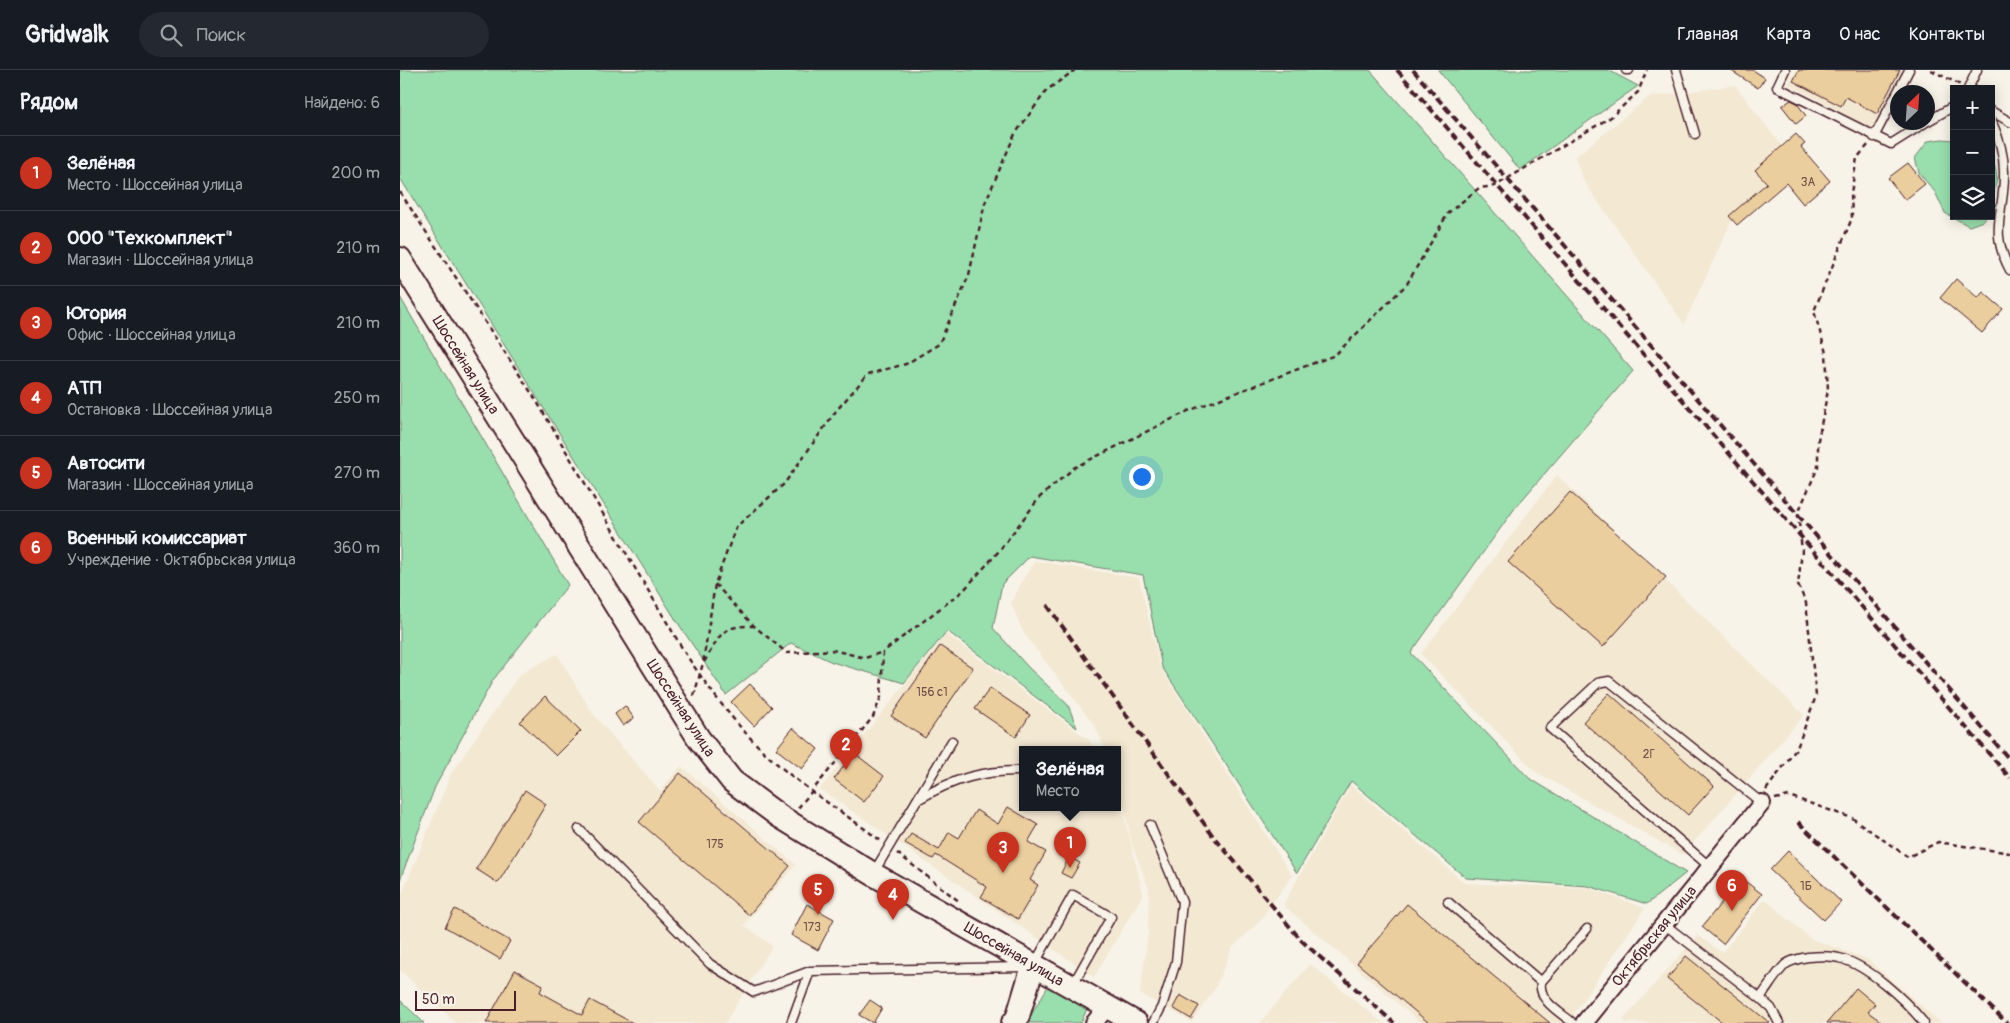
<!DOCTYPE html>
<html lang="ru">
<meta charset="utf-8">
<style>
:root{--surface:#171b24;--page:#242831;--text:#f1f3f6;--muted:#9ea1a6;--line:#363941;--accent:#c8321e}
body{margin:0;font-family:Pangolin,sans-serif;background:var(--page);color:var(--text)}
.controls{position:absolute;right:15px;top:15px;display:grid;overflow:hidden;border-radius:0px;box-shadow:0 2px 12px #0003}
.controls button{width:45px;height:45px;display:grid;place-items:center;padding:0;border:0;border-bottom:1px solid var(--line);background:var(--surface);color:var(--text);font:25px sans-serif}
.compass{position:absolute;left:1490px;top:15px;width:45px;height:45px;border-radius:50%;background:var(--surface);box-shadow:0 2px 12px #0003;rotate:25deg}
.scale{position:absolute;left:15px;bottom:12px;width:101px;box-sizing:border-box;padding-left:5px;border:2px solid #4a1f2b;border-top:0;font-size:14px;line-height:18px;white-space:nowrap;color:#4a1f2b;-webkit-text-stroke:4px #f7f3e8;paint-order:stroke}
.you{position:absolute;left:741px;top:406px;width:18px;height:18px;margin:-12px;border:4px solid #fff;border-radius:50%;background:#1a73e8;box-shadow:0 0 0 8px #1a73e833}
.badge{display:grid;place-items:center;width:32px;height:32px;border-radius:50%;background:var(--accent);color:#fff;font-size:16px;font-weight:700}
.pin{position:absolute;translate:-50% -41px;filter:drop-shadow(0 1px 2px #0008)}
.pin::after{content:'';position:absolute;top:26px;width:18px;height:15px;background:inherit;clip-path:polygon(0 0,100% 0,50% 100%)}
.popup{position:absolute;left:619px;top:676px;width:102px;height:65px;box-sizing:border-box;display:grid;place-content:center;border-radius:0px;background:var(--surface);filter:drop-shadow(0 1px 4px #0005);font-size:16px;white-space:nowrap;color:var(--muted)}
.popup b{font-size:19px;color:var(--text)}
.popup::after{content:'';position:absolute;left:50%;top:100%;margin-left:-10px;border:10px solid transparent;border-top-color:var(--surface)}
.list{margin:0;padding:0;list-style:none}
h2{display:flex;justify-content:space-between;align-items:center;height:65px;margin:0;padding:0 20px;font-size:21px}
h2 small{font-size:16px;font-weight:400;color:var(--muted)}
.list li{display:grid;grid-template-columns:32px 1fr auto;gap:15px;align-items:center;box-sizing:border-box;height:75px;padding:0 20px;border-top:1px solid var(--line)}
.list b{display:block;font-size:19px;white-space:nowrap}
.list p{margin:0;font-size:16px;white-space:nowrap;color:var(--muted)}
.list em{font-size:16px;font-style:normal;color:var(--muted)}
.icon{flex:none;width:28px;height:28px;fill:none;stroke:currentColor;stroke-width:2;stroke-linecap:round;stroke-linejoin:round}
.map{position:relative;flex:none;width:1610px;height:953px;overflow:hidden}
header{display:flex;align-items:center;gap:30px;box-sizing:border-box;height:70px;padding:0 25px;background:var(--surface);border-bottom:1px solid var(--line)}
header strong{font-size:24px}
nav{display:flex;gap:28px;margin-inline-start:auto;font-size:18px}
.search{width:350px;height:45px;background:var(--page);display:flex;align-items:center;gap:12px;box-sizing:border-box;padding:0 18px;border-radius:28px;color:var(--muted);font-size:19px}
main{display:flex}
aside{flex:1;background:var(--surface)}
.map>svg:first-child{display:block}
.built{fill:#f3e8d2}
.green{fill:#98dfad;stroke:#717f6c}
.building{fill:#eace9e;stroke:#4a1f2b}
.lines{fill:none;stroke-linecap:round;stroke-linejoin:round}
.lane-casing{stroke:#4a1f2b;stroke-width:11}
.street-casing{stroke:#4a1f2b;stroke-width:20}
.secondary-casing{stroke:#4a1f2b;stroke-width:26}
.path{stroke:#4a1f2b;stroke-width:2.5;stroke-dasharray:5 4;stroke-linecap:butt}
.lane{stroke:#f7f3e8;stroke-width:8}
.street{stroke:#f7f3e8;stroke-width:16}
.secondary{stroke:#f7f3e8;stroke-width:22}
.rail{stroke:#4a1f2b;stroke-width:4;stroke-dasharray:8 4;stroke-linecap:butt}
.labels{text-anchor:middle;stroke-width:4.5;stroke-linejoin:round;paint-order:stroke}
.number-label{font-size:12px;fill:#724b48}
.street-label{font-size:15px;fill:#4a1f2b;stroke:#f7f3e8}
</style>
<header>
<strong>Gridwalk</strong>
<div class="search"><svg class="icon" aria-label="search" viewBox="0 0 24 24"><circle cx="10" cy="10" r="6"/><path d="M15 15l6 6"/></svg>Поиск</div>
<nav><a>Главная</a><a>Карта</a><a>О нас</a><a>Контакты</a></nav>
</header>
<main>
<aside>
<h2>Рядом<small>Найдено: 6</small></h2>
<ul class="list">
<li><span class="badge">1</span><div><b>Зелёная</b><p>Место · Шоссейная улица</p></div><em>200 m</em></li>
<li><span class="badge">2</span><div><b>ООО &quot;Техкомплект&quot;</b><p>Магазин · Шоссейная улица</p></div><em>210 m</em></li>
<li><span class="badge">3</span><div><b>Югория</b><p>Офис · Шоссейная улица</p></div><em>210 m</em></li>
<li><span class="badge">4</span><div><b>АТП</b><p>Остановка · Шоссейная улица</p></div><em>250 m</em></li>
<li><span class="badge">5</span><div><b>Автосити</b><p>Магазин · Шоссейная улица</p></div><em>270 m</em></li>
<li><span class="badge">6</span><div><b>Военный комиссариат</b><p>Учреждение · Октябрьская улица</p></div><em>360 m</em></li>
</ul>
</aside>
<div class="map">
<svg width="1610" height="953" viewBox="0 0 1610 953">
<rect width="100%" height="100%" fill="#f7f3e8"/>
<filter id="ink" filterUnits="userSpaceOnUse"><feTurbulence type="fractalNoise" baseFrequency=".02" numOctaves="2"/><feDisplacementMap in="SourceGraphic" scale="10" xChannelSelector="R" yChannelSelector="G"/><feConvolveMatrix kernelMatrix="1 2 1 2 8 2 1 2 1" color-interpolation-filters="sRGB"/></filter>
<g filter="url(#ink)">
<!-- built -->
<path class="built" d="M 1396,0 L 1501,0 L 1503,1 L 1472,59 L 1388,14 Z
M 1335,15 L 1394,92 L 1331,152 L 1284,254 L 1183,110 L 1175,87 L 1249,27 Z
M 1157,405 L 1404,645 L 1283,785 L 1136,702 L 1021,584 Z
M 636,491 L 739,508 L 760,597 L 892,806 L 857,854 L 832,878 L 815,918 L 792,952 L 740,924 L 748,864 L 749,819 L 732,774 L 718,710 L 718,679 L 705,679 L 695,656 L 623,562 L 611,533 L 625,506 Z
M 546,564 L 689,670 L 695,679 L 622,679 L 622,737 L 718,737 L 718,720 L 743,824 L 694,907 L 420,719 Z
M 157,584 L 193,644 L 260,721 L 281,696 L 396,795 L 344,855 L 372,876 L 325,953 L 56,953 L 0,900 L 0,829 L 51,704 L 119,605 Z
M 951,715 L 1065,813 L 1188,818 L 1245,838 L 1168,953 L 1021,953 L 883,835 Z
M 1365,829 L 1411,869 L 1467,889 L 1541,953 L 1226,953 L 1223,950 L 1298,865 L 1322,883 Z
M 910,894 L 983,953 L 860,953 Z"/>
<!-- green -->
<path class="green" d="M 0,0 L 970,0 L 1233,301 L 1115,438 L 1011,583 L 1129,708 L 1286,803 L 1247,834 L 1188,816 L 1066,808 L 951,711 L 897,803 L 762,597 L 743,505 L 630,486 L 602,514 L 593,558 L 628,597 L 668,635 L 677,658 L 547,561 L 504,613 L 432,592 L 391,573 L 326,625 L 276,550 L 0,108 Z
M 1038,0 L 1208,0 L 1238,16 L 1120,100 Z
M 1542,69 L 1554,70 L 1554,146 L 1587,146 L 1583,151 L 1569,156 L 1545,143 L 1535,122 L 1519,103 L 1515,88 L 1528,71 Z
M 1591,77 L 1597,107 L 1591,140 Z
M 0,227 L 168,515 L 93,610 L 35,717 L 0,810 Z
M 650,913 L 688,936 L 681,953 L 626,953 Z
M 0,930 L 24,953 L 0,953 Z"/>
<!-- building -->
<path class="building" d="M 1330,0 L 1353,0 L 1365,8 L 1358,18 Z
M 1399,0 L 1500,0 L 1477,44 L 1446,27 L 1441,36 L 1393,11 Z
M 1391,30 L 1397,33 L 1406,46 L 1396,54 L 1382,36 Z
M 1396,64 L 1405,74 L 1401,77 L 1430,111 L 1403,134 L 1386,113 L 1337,155 L 1329,146 L 1367,113 L 1355,100 Z
M 1508,93 L 1525,114 L 1505,130 L 1488,108 Z
M 1556,209 L 1578,228 L 1583,222 L 1603,239 L 1582,263 L 1540,228 Z
M 1170,422 L 1266,507 L 1203,577 L 1108,492 Z
M 540,576 L 573,598 L 525,668 L 491,646 Z
M 350,614 L 372,637 L 354,656 L 331,632 Z
M 590,618 L 630,645 L 616,667 L 575,639 Z
M 1209,623 L 1314,716 L 1288,745 L 1183,652 Z
M 145,626 L 181,661 L 156,686 L 120,652 Z
M 225,636 L 234,648 L 223,656 L 215,644 Z
M 393,658 L 418,679 L 402,699 L 376,679 Z
M 454,683 L 484,706 L 464,732 L 434,709 Z
M 280,703 L 390,796 L 349,845 L 239,752 Z
M 125,720 L 146,734 L 98,813 L 76,799 Z
M 608,737 L 638,755 L 628,772 L 646,782 L 630,810 L 638,815 L 618,849 L 581,827 L 587,817 L 536,785 L 533,789 L 505,773 L 511,764 L 539,780 L 549,762 L 559,768 L 576,740 L 598,754 Z
M 1388,781 L 1441,832 L 1424,850 L 1370,800 Z
M 669,787 L 680,793 L 671,808 L 661,803 Z
M 1341,808 L 1362,824 L 1323,874 L 1302,857 Z
M 407,834 L 434,849 L 418,880 L 391,865 Z
M 1007,834 L 1150,953 L 1029,953 L 957,893 Z
M 55,839 L 110,871 L 100,889 L 45,857 Z
M 1286,886 L 1370,953 L 1323,953 L 1267,909 Z
M 115,900 L 143,915 L 140,922 L 182,945 L 190,930 L 233,953 L 86,953 Z
M 1456,918 L 1475,934 L 1468,942 L 1483,953 L 1427,953 Z
M 780,925 L 799,936 L 791,949 L 773,938 Z
M 470,930 L 482,938 L 473,953 L 459,945 Z"/>
<g class="lines">
<defs>
<path id="lane" d="M 1226,0 L 1229,0
M 1276,0 L 1295,64
M 1385,0 L 1377,17 L 1491,74 L 1526,52
M 1568,19 L 1577,0
M 1591,41 L 1610,52
M 1591,50 C 1599,67 1604,84 1604,102 C 1605,143 1588,159 1610,200
M 1528,51 L 1554,36
M 1474,67 L 1509,0
M 519,729 C 553,709 584,700 622,701
M 750,755 L 782,832 L 776,892 L 762,936 L 753,953
M 179,759 L 310,894 L 354,922 L 410,901 L 623,897
M 1310,797 L 1150,658 L 1198,613 L 1209,611 L 1362,733
M 474,802 L 552,671
M 1048,832 L 1141,912
M 1264,854 L 1360,928 L 1371,938 L 1379,953
M 635,893 L 673,825 L 711,847 L 672,916
M 1360,928 C 1368,918 1376,903 1386,894 C 1392,890 1402,888 1408,887 C 1418,886 1429,885 1439,888 C 1468,895 1505,930 1524,953
M 391,953 L 410,901
M 1173,953 C 1160,942 1138,931 1141,912 L 1187,859"/>
<path id="street" d="M 694,953 L 707,937
M 1184,953 L 1362,733"/>
<path id="secondary" d="M 0,189 L 299,669 L 332,711 L 379,746 L 473,804 L 736,953
M 613,953 L 617,949 L 633,896"/>
</defs>
<!-- lane casing -->
<use href="#lane" class="lane-casing"/>
<!-- street casing -->
<use href="#street" class="street-casing"/>
<!-- secondary casing -->
<use href="#secondary" class="secondary-casing"/>
<!-- path -->
<path class="path" d="M 1531,0 L 1561,15
M 0,122 L 136,330 L 285,583 C 311,622 339,660 374,691 C 407,721 446,744 481,771
M 315,514 L 354,556 L 387,583 L 433,580 L 465,588 L 483,582
M 304,592 C 321,565 320,555 354,556
M 294,626 L 303,593 L 315,514 L 336,457 L 384,414 L 436,341 L 468,304 L 506,294 L 539,274 L 569,205 L 585,133 L 615,64 L 647,20 L 675,0
M 1366,720 L 1397,678 L 1416,626 L 1406,533 L 1398,515 L 1402,481 L 1398,443 L 1418,397 L 1418,370 L 1428,320 L 1426,283 L 1414,241 L 1452,148 L 1451,123 L 1457,88 L 1469,74
M 1375,729 L 1389,726 L 1452,748 L 1508,787 L 1538,772 L 1610,783
M 398,738 L 473,647 L 481,627 L 483,582 L 563,521 L 599,481 L 640,427 L 675,397 L 788,341 L 935,285 L 1007,214 L 1048,143 L 1079,118 L 1095,116 L 1211,47 L 1238,22 L 1247,0
M 497,783 L 560,832"/>
<!-- lane -->
<use href="#lane" class="lane"/>
<!-- street -->
<use href="#street" class="street"/>
<!-- secondary -->
<use href="#secondary" class="secondary"/>
<!-- rail -->
<path class="rail" d="M 997,0 L 1610,708
M 1013,0 L 1610,690
M 647,535 L 813,766 L 902,871 L 994,953
M 1398,752 L 1607,953"/>
</g>
</g>
<g class="labels">
<!-- number labels -->
<g class="number-label">
<text x="1408" y="116">3А</text>
<text x="532" y="626">156 с1</text>
<text x="1249" y="688">2Г</text>
<text x="315" y="778">175</text>
<text x="1406" y="820">1Б</text>
<text x="412" y="861">173</text>
</g>
<!-- street labels -->
<g class="street-label">
<text transform="translate(66 295) rotate(58)" y="5">Шоссейная улица</text>
<text transform="translate(281 638) rotate(57)" y="5">Шоссейная улица</text>
<text transform="translate(1254 866) rotate(-51)" y="5">Октябрьская улица</text>
<text transform="translate(614 884) rotate(30)" y="5">Шоссейная улица</text>
</g>
</g>
</svg>
<div class="controls">
<button>+</button>
<button>−</button>
<button><svg class="icon" aria-label="layers" viewBox="0 0 24 24"><path d="M12 4l9 5-9 5-9-5zM3 14l9 5 9-5"/></svg></button>
</div>
<svg class="compass" viewBox="-18 -18 36 36"><path d="M0-13l5 13h-10z" fill="#e53935"/><path d="M0 13l5-13h-10z" fill="#9ea1a6"/></svg>
<div class="scale">50 m</div>
<div class="you"></div>
<div class="pin badge" style="left:670px;top:798px">1</div>
<div class="popup"><b>Зелёная</b>Место</div>
<div class="pin badge" style="left:446px;top:700px">2</div>
<div class="pin badge" style="left:603px;top:803px">3</div>
<div class="pin badge" style="left:493px;top:850px">4</div>
<div class="pin badge" style="left:418px;top:845px">5</div>
<div class="pin badge" style="left:1332px;top:841px">6</div>
</div>
</main>
